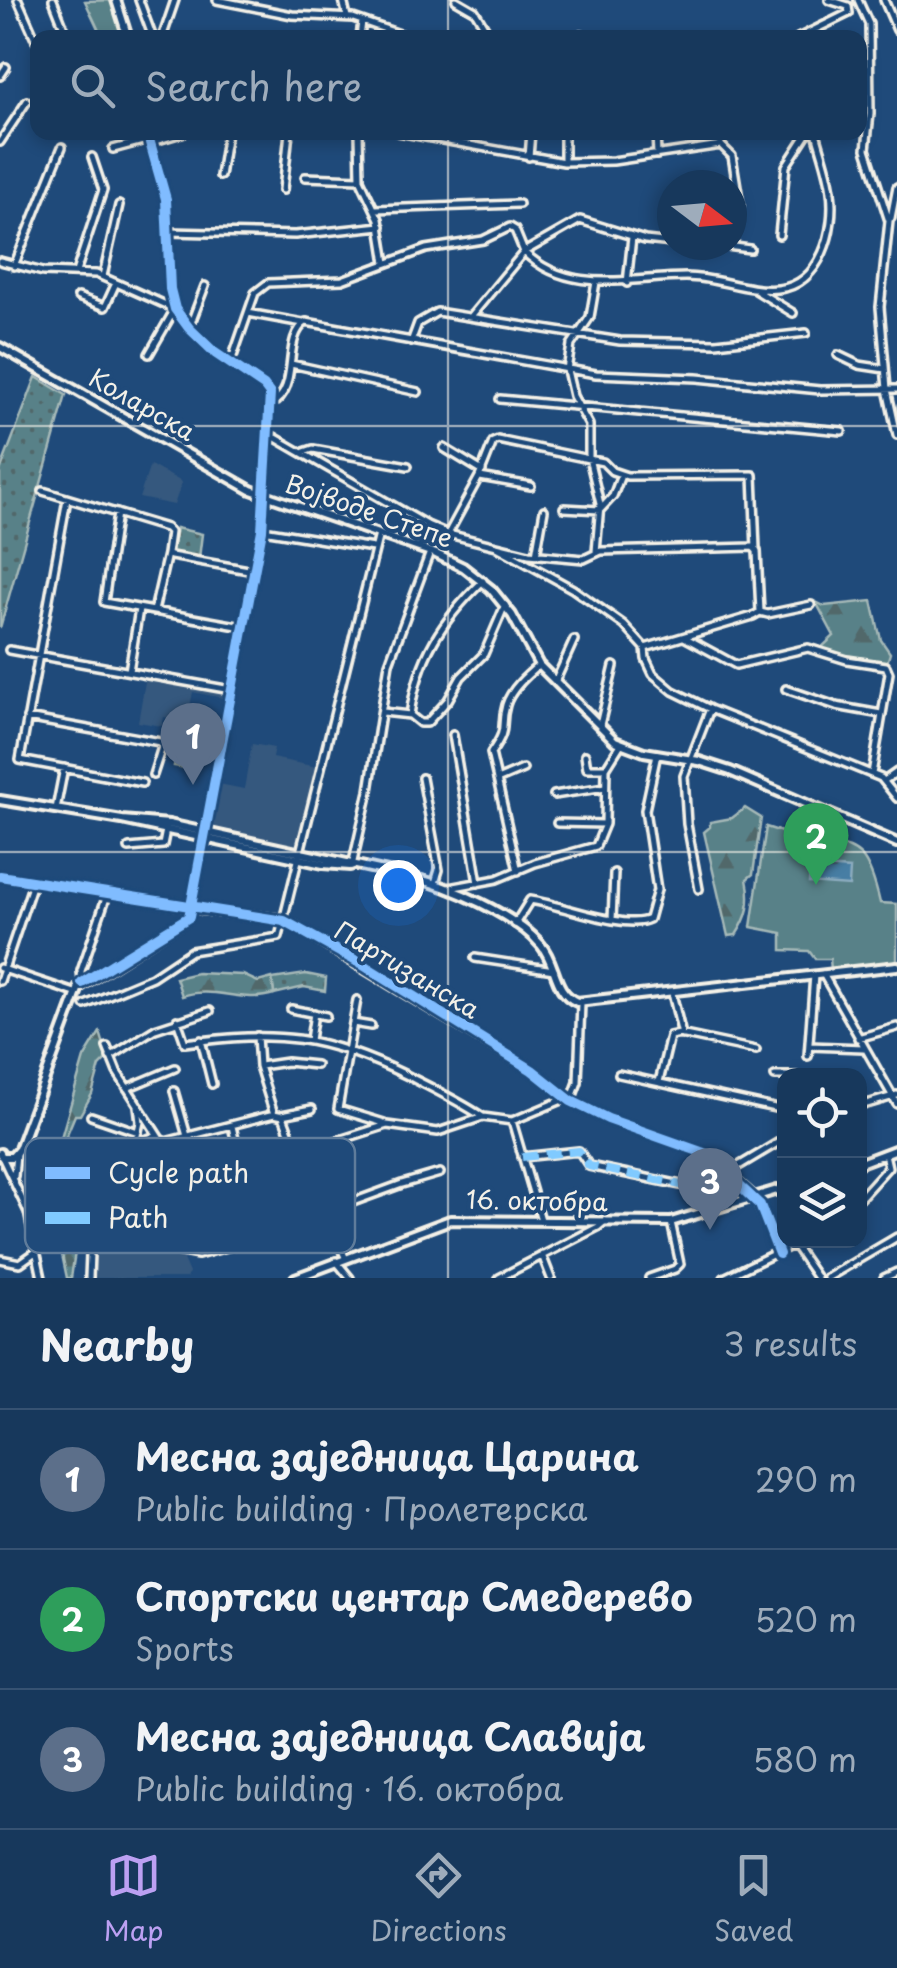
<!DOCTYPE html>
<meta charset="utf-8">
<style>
:root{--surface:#17385c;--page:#244365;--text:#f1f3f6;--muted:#9eacbb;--line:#365272;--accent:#bca0f2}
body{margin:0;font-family:"Playpen Sans",sans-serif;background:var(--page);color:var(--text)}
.controls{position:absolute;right:30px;bottom:30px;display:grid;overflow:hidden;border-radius:20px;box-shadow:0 5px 15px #0003}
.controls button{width:90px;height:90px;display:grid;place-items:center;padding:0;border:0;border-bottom:2px solid var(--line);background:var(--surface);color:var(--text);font:50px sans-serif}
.compass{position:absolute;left:657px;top:170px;width:90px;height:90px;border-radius:50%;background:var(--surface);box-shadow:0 5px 15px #0003;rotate:106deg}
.you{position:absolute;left:398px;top:885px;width:35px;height:35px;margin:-25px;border:8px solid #fff;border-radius:50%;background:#1a73e8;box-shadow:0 0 0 15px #1a73e833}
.badge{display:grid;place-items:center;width:65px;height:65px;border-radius:50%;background:var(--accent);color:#fff;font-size:32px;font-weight:700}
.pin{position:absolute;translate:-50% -82px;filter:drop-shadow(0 2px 5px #0008)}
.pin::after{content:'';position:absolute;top:52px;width:35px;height:30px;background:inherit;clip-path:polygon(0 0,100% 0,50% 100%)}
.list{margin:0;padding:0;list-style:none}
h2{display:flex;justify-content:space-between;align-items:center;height:130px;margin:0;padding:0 40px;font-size:42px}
h2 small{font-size:32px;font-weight:400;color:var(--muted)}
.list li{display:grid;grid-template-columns:65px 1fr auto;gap:30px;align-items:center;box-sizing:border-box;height:140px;padding:0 40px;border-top:2px solid var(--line)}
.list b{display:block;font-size:38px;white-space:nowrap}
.list p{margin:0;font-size:32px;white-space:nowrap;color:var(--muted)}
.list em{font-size:32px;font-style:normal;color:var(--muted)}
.icon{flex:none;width:55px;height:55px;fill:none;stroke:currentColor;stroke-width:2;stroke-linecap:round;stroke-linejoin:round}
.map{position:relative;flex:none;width:897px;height:1278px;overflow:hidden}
.search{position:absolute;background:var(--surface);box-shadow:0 5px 15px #0003;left:30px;right:30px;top:30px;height:110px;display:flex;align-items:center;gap:25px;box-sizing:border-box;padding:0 35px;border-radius:20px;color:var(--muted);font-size:38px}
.sheet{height:550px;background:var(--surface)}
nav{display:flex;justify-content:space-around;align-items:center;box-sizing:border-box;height:140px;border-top:2px solid var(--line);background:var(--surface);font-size:28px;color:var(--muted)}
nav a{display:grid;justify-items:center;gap:5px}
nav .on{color:var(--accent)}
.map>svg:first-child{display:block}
.built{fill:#35587e}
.green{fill:url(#green-dots);stroke:#a6b9b8;stroke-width:2.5}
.forest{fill:url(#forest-firs);stroke:#a6b9b8;stroke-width:2.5}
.pitch{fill:#588188;stroke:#a6b9b8;stroke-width:2.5}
.water{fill:url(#water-ripples);stroke:#8cacbf;stroke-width:2.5}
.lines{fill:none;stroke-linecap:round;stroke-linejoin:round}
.minor-casing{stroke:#f4f1e8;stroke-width:12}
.tertiary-casing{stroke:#f4f1e8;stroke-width:14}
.secondary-casing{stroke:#f4f1e8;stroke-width:14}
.minor{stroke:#1f4a7a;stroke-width:5}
.tertiary{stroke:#1f4a7a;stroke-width:6}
.secondary{stroke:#1f4a7a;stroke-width:6}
.quiet{stroke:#80caff;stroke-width:8;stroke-dasharray:15 8;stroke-linecap:butt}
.cycleway-casing{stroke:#1f4a7a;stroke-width:16}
.cycleway{stroke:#80bcff;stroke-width:10}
.grid{fill:none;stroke:#f4f1e8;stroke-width:2.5;stroke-opacity:0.55}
.labels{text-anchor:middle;stroke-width:8;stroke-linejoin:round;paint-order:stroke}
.street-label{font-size:25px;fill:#f4f1e8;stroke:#1f4a7a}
.key{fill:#1f4a7a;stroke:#5f7c9b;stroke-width:2.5}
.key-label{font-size:28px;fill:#f4f1e8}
</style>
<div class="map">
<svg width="897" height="1278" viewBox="0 0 897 1278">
<defs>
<pattern id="green-dots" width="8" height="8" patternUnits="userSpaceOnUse" patternTransform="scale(2.5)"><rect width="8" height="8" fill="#588188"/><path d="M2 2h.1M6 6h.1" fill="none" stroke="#51676a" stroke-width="1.8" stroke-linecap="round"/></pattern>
<pattern id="forest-firs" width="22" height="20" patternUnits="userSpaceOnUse" patternTransform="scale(2.5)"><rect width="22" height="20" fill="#588188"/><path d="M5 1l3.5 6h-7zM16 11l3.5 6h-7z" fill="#51676a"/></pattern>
<pattern id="water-ripples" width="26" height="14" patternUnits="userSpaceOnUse" patternTransform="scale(2.5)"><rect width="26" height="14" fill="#477ea4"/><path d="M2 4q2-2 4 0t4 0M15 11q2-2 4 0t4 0" fill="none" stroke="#48667a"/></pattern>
</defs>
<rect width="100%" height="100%" fill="#1f4a7a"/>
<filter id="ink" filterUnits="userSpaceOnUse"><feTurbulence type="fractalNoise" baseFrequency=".01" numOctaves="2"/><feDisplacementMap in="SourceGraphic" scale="20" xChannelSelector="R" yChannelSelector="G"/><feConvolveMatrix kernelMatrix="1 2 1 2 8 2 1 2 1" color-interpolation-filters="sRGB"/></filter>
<g filter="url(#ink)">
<!-- built -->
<path class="built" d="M 150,465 L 182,482 L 174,505 L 139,498 Z
M 146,676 L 225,690 L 223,698 L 193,692 L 187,722 L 164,717 L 162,726 L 138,722 Z
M 252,744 L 274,748 L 272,758 L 317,767 L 299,845 L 211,830 L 219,784 L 244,789 Z
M 117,1217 L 182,1257 L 189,1273 L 187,1278 L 92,1278 L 96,1250 Z"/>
<!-- green -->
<path class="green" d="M 36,377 L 66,395 L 0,628 L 0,471 Z
M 176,528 L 202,534 L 199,558 L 172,552 Z
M 306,974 L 326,978 L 325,991 L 304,987 L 274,994 L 272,979 Z"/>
<!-- forest -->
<path class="forest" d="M 112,0 L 112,4 L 124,37 L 102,37 L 85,1 Z
M 872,601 L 881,640 L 890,653 L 887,663 L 842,656 L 821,648 L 834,636 L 816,602 L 824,606 Z
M 745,808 L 761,818 L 753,874 L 747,879 C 752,902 748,917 736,935 L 728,936 L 704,832 L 710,827 L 710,822 L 732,818 Z
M 197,973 L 243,975 L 258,982 L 272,978 L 274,994 C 242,1004 213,985 182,996 L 176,978 Z
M 100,1032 L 108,1058 L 100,1066 L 92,1094 L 80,1115 L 75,1115 L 62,1146 L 66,1150 L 64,1155 L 56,1155 L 84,1058 Z
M 56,1197 L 62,1214 L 69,1216 L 70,1226 L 77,1239 L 71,1278 L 67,1278 L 57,1231 L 62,1228 L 53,1199 Z"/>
<!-- pitch -->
<path class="pitch" d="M 171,718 L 200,728 L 192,769 L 174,766 L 180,732 L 176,742 L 165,739 Z
M 766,827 L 791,835 L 794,831 C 851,855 863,831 880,903 L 897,904 L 897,962 L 831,970 L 830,959 L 815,959 L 809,951 L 782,950 L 782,933 L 751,927 Z"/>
<!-- water -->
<path class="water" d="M 810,866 L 850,869 L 849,886 L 809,883 Z"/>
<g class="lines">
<defs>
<path id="minor" d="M 18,0 L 38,45
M 53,0 L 68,38
M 139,0 L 153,38
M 217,0 L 292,15 L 353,18 L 411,38
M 343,0 L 347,17
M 456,0 L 475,11 L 491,38
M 858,0 L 869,24 L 870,114 L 866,149 L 889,221 L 880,307 L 887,389 L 897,435
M 884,0 L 897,30
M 162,38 L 175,0
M 360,38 L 362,21
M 573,38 L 581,34 L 596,38
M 798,38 L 849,13 L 848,6 L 829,0
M 0,76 L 6,67
M 359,132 L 360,179 L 379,219 L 386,263
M 398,132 L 564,162 L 613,161 L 721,145
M 564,132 L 564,162
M 656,132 L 657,155
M 720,132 L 721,145
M 0,142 L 27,101
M 151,142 L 185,132
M 721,145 L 732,156 L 740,205
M 113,149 L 150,139
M 529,157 L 531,132
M 220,176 L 227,132
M 305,177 L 360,179
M 283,190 L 289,132
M 375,209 L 519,204
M 891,218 L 897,187
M 168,232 L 295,235 L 381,226
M 779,235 L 786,166 L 808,132
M 719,245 L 750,249
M 524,252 C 569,296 632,277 686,277 C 717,277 747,292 778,289 C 821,285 836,229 831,192 C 829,172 821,152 816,132
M 0,261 L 43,272 L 96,274 L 175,309 L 149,354
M 14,266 L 62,147
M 76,272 L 103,190 L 92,157
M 103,276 L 119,205
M 596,282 L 590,317 L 571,345 L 567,370 L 573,396 L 589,425 L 589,458 L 600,504 L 596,552
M 627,283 L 632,237
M 757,291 L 793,313
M 78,297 L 105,307 L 116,283
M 248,313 L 255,293 L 268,283 L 342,280 L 426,249 L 483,240 L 510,227 L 515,230 L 524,252
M 472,315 L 524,252 L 580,220 L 645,240 L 672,243
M 189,328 L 205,286
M 411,342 L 418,323 L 437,312 L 620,341 L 716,343 L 806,333
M 838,355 L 859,365 L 885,369
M 291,364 L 418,392
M 230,365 L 248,313 L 303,323
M 500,399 L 842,431
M 271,404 C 301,390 281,338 306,322 L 596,374 L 697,378 L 820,390 L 897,389
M 269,434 L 427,525 L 448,534 L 529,554 L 584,559 L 601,551 L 753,547 L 757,551 L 760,612
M 444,448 L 482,471
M 304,452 L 313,449 L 408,466
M 480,477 L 531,486
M 43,491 L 166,528 L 170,532 L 167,554 L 171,556 L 254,571
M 67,499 L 20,760 L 142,783
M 564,508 L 600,510 L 613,496 L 621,475
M 117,513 L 104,602 L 243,627
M 263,530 L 373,548
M 448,534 L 479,477 L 493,442 L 498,440 L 603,462 L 612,471 L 627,476 L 753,475 L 756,549
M 497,547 L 573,589 L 624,625 L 645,648 L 646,659 L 653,674 L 673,691 L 710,709 L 881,778 L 897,798
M 419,548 L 427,525
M 536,555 L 544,510
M 154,611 L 167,554
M 684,637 L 736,665 L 808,648 L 847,660 L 886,666 L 889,673 L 872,774
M 645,648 L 753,616 L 760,612 L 768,614 L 811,605
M 9,650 L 231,690
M 129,671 L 139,609
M 556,680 L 574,640
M 786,689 L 836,706 L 881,714
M 383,712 L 410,715 L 420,723 L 427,723 L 448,700 L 461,677 L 484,654 L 505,605
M 410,715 C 418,657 442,620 483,581
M 27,718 L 160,742 L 162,747 L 153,775
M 600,725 L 614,666
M 453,735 L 478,883
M 585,755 L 587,768 L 606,768
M 422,778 L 439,870 L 435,883
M 497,780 L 523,769
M 884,781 L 897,772
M 554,795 L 605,787
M 56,809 L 64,768
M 557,823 L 605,824
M 129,848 L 163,845 L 166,830
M 352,866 L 369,791 L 389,663 L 430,552
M 518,871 L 491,753 C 510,726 499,729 506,705 C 511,689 527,675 539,665
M 0,876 L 192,908
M 449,888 L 497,879 L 535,863 L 596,846 L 605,824 L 606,768 L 621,744
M 699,889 L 687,824 L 684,776 L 710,709
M 612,920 L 614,873
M 515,924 L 530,900 C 559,904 626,931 649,919 L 657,890 L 645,810 L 657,754
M 475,958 L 554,970
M 0,968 L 75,993
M 823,974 L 897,1104
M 0,981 L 33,883
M 82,983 L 81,971 L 107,895
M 672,993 L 682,1035
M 357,1000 L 338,1109 L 384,1123
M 85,1005 L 152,977 L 191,951 L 279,937 L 379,534
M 291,1009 L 326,1016
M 177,1020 L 185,1043 C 277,1030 324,1035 408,1076 C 434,1089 459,1101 483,1117
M 353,1023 L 371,1026
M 257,1036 L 259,1066 L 274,1114
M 858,1038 L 897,1027
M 201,1040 L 212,1084
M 310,1040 L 314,1013
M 809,1046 L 864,1048
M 107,1047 L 117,1072 L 160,1139 L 165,1142 L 274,1114 L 283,1116 L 295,1148 L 302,1152 L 387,1125 L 438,1132 L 483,1117 L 512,1121
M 808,1056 L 814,975
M 110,1057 L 155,1029 L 210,1011
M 260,1066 L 287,1062 L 316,1065
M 619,1074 L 784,1110
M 775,1076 L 796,1076
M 659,1082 L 670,1036 L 680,1034 L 756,1050
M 127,1088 L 175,1068
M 174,1091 L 187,1136
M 571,1101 L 578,1082 L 581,1003
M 860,1106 L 897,1095
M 282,1115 L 312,1109
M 91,1116 L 138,1132
M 232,1126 L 243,1175
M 86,1145 L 130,1162
M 134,1149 L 140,1122 L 138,1106
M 298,1150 L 345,1257
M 2,1157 L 28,1212 L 42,1278
M 522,1157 L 579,1151 L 589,1166 L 686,1186 L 704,1182 L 720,1167
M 727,1173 L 784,1139
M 14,1176 L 16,1154
M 93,1176 L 83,1211 L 110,1218
M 755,1198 L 779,1254
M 860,1198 L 888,1167 L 885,1154
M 113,1213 L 178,1251 L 198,1255 L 238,1244 L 402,1184 L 440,1173
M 213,1219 L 299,1199 L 320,1207
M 541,1220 L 512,1121 L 567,1098
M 170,1246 C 178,1222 185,1192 182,1168 L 193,1155 L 190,1137
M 795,1246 L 817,1278
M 542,1255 L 551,1278
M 0,1259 L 20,1263 L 37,1251
M 336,1261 L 350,1278
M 89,1278 L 90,1253 L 110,1218 L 134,1152 L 143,1141 L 157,1135
M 499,1278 L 598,1227 L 605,1221
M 649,1278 L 675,1269 L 680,1264 L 671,1222
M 724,1278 L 803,1240
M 827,1278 L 897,1237
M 884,1278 L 897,1272"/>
<path id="tertiary" d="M 116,0 L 128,38
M 0,800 L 122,820 L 323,864 L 350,866
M 122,820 L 169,824 L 411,877 C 449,886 516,915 541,945 C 557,964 553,992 577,1002 L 897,966
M 192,908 L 278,919 L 296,927 L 532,1070 L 571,1101 L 608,1119 L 704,1153 L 755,1198
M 0,1153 L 2,1157 L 12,1157 L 19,1149 L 79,987 L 189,917 L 262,530 L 270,394 L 264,386 L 215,353 L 189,328 L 175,309 L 170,289 L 166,199 L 147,132"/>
<path id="secondary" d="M 0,347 L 251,490 L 436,554 L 463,567 L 491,589 L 512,615 L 539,665 L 615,741 L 644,752 L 699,761 L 730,771 L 897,843
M 860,1163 L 897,1149
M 295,1278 L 450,1220 L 671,1222 L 784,1188"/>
</defs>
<!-- minor casing -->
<use href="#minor" class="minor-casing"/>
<!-- tertiary casing -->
<use href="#tertiary" class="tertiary-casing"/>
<!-- secondary casing -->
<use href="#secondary" class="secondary-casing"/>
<!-- minor -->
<use href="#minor" class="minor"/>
<!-- tertiary -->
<use href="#tertiary" class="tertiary"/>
<!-- secondary -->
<use href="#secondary" class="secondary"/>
<!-- quiet -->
<path class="quiet" d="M 522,1157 L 579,1151 L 589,1166 L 686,1186 L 704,1182 L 720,1167"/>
<defs>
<path id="cycleway" d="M 0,876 L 284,921 L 360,963 L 532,1070 L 571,1101 L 608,1119 L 704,1153 L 760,1205 L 779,1254
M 82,983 L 189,917 L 262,530 L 270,394 L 264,386 L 215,353 L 189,328 L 175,309 L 170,289 L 166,199 L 147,132"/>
</defs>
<!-- cycleway casing -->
<use href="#cycleway" class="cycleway-casing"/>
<!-- cycleway -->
<use href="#cycleway" class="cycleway"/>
</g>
</g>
<!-- grid -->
<path class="grid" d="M 448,0 L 448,38M 448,132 L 448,1278M 0,426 L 897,426M 0,852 L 897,852"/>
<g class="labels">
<!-- street labels -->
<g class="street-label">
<text transform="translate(142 405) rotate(30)" y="9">Коларска</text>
<text transform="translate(369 511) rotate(19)" y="9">Војводе Степе</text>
<text transform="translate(407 970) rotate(31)" y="9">Партизанска</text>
<text transform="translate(537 1201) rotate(1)" y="9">16. октобра</text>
</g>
</g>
<!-- legend -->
<rect x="25" y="1138" width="330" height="115" rx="15" class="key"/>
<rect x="45" y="1167" width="45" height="12" fill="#80bcff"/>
<rect x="45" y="1212" width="45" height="12" fill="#80caff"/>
<g class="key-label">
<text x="108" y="1183">Cycle path</text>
<text x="108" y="1228">Path</text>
</g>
</svg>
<div class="controls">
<button><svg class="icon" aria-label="locate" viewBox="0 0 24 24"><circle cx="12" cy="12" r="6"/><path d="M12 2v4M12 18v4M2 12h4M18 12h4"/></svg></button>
<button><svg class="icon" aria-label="layers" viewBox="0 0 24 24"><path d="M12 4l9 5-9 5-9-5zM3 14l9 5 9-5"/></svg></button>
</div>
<svg class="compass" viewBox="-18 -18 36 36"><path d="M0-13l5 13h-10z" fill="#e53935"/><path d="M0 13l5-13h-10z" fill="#9eacbb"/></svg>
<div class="you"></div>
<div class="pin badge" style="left:193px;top:785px;background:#5c6f8a">1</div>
<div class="pin badge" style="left:816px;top:885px;background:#2e9e5b">2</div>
<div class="pin badge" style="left:710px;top:1230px;background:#5c6f8a">3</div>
<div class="search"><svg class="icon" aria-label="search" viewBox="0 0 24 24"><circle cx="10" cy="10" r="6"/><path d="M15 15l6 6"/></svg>Search here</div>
</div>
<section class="sheet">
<h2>Nearby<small>3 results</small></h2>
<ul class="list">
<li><span class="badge" style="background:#5c6f8a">1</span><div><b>Месна заједница Царина</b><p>Public building · Пролетерска</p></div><em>290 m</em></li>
<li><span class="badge" style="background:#2e9e5b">2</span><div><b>Спортски центар Смедерево</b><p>Sports</p></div><em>520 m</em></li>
<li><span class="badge" style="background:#5c6f8a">3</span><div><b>Месна заједница Славија</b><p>Public building · 16. октобра</p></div><em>580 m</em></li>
</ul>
</section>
<nav>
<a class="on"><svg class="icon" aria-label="map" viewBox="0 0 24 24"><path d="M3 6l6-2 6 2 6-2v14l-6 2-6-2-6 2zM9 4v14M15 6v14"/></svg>Map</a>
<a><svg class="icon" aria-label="directions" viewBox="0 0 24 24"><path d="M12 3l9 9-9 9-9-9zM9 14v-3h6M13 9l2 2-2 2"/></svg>Directions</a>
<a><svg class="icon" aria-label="saved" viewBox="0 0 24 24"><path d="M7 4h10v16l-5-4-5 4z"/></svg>Saved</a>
</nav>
